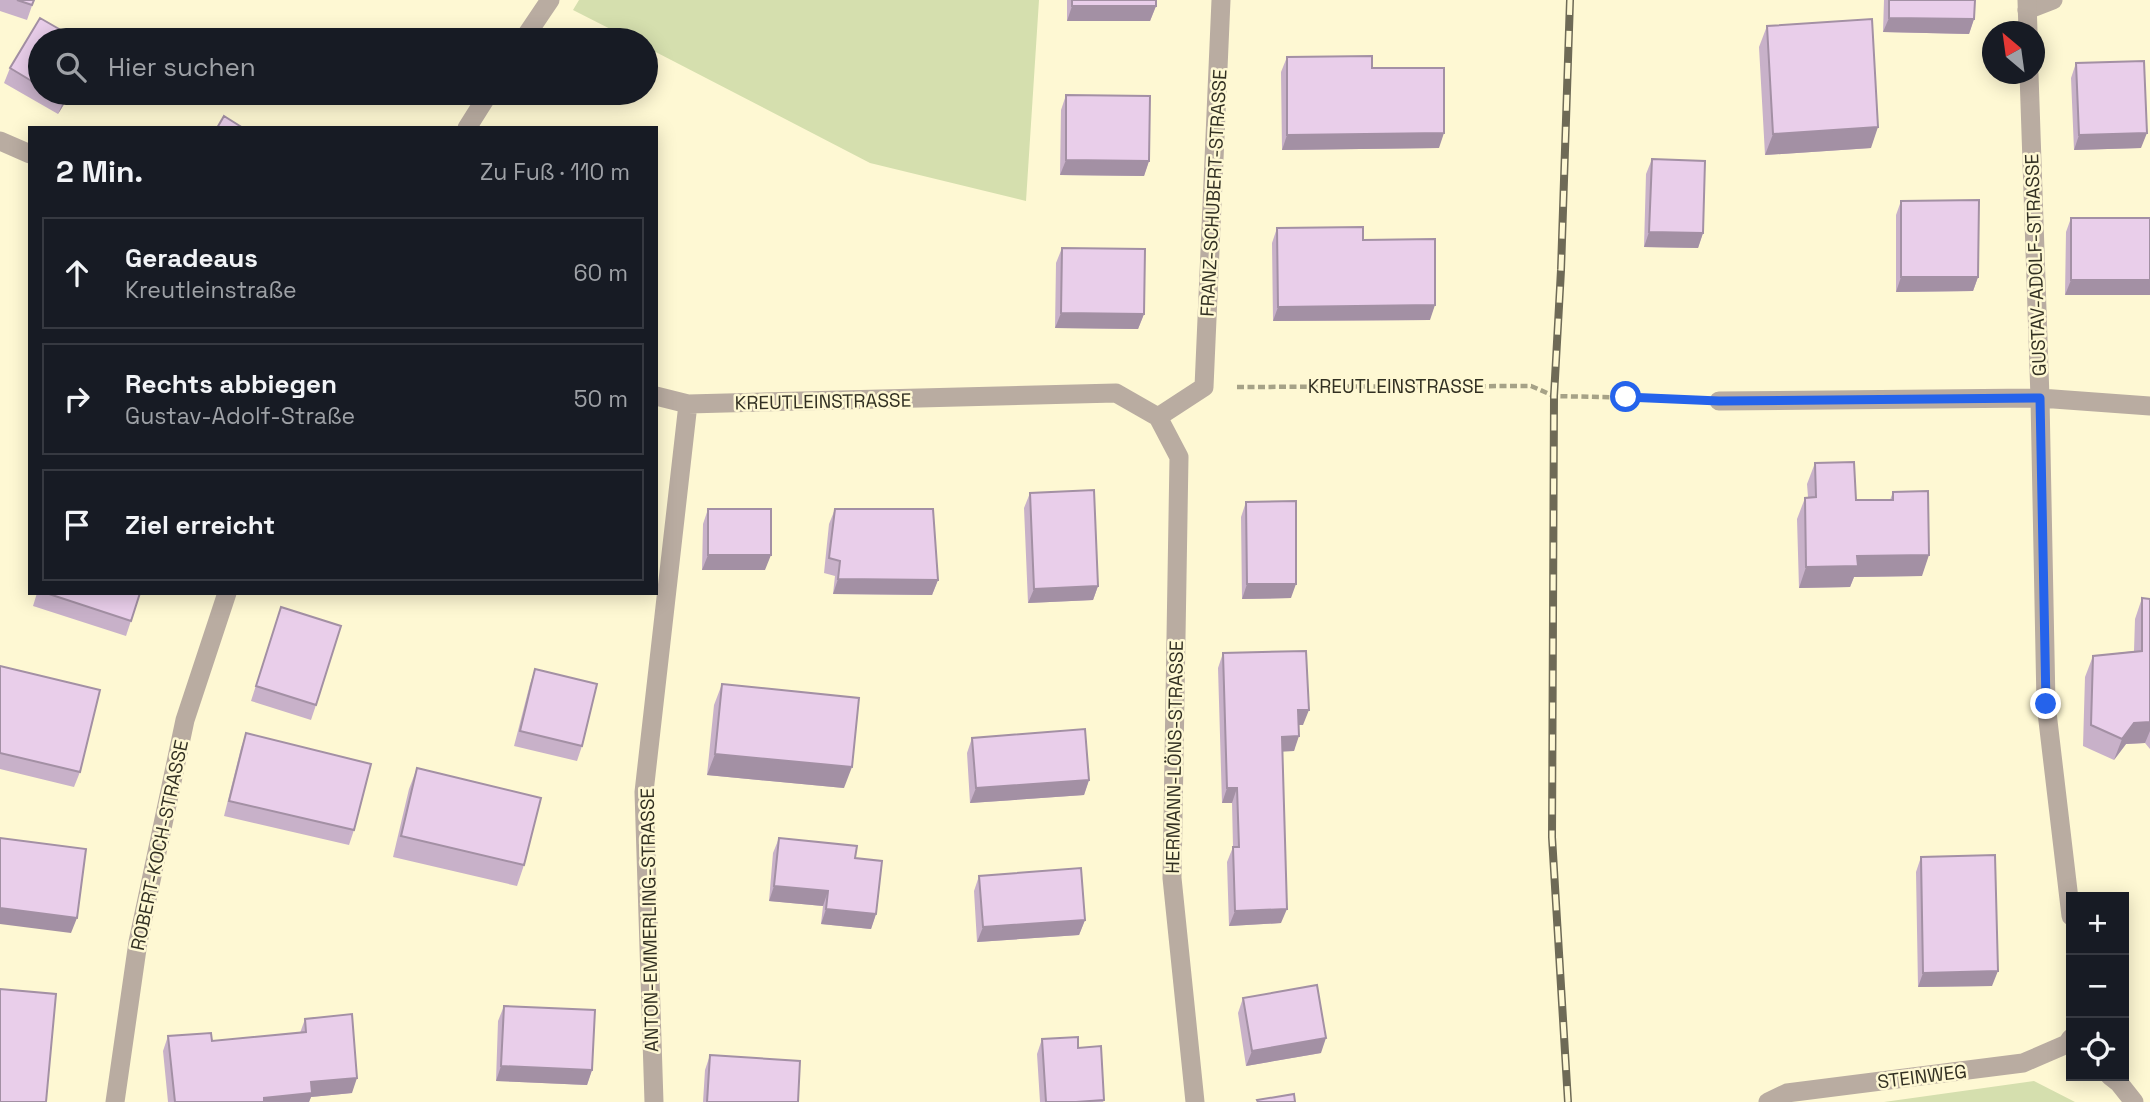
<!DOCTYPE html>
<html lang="de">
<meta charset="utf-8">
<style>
:root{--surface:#171b24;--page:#242831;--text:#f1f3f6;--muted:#9ea1a6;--line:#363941}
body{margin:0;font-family:"Space Grotesk",sans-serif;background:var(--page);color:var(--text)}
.controls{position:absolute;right:21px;bottom:21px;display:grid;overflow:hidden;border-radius:0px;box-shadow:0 4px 18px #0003}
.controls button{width:63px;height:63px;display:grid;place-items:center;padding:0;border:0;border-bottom:2px solid var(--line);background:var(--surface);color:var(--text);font:35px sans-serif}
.compass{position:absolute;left:1982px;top:21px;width:63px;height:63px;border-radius:50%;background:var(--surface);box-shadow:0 4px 18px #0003;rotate:331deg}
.stop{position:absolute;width:21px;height:21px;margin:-16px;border:5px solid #2563eb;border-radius:50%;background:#fff}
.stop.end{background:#2563eb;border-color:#fff;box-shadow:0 2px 7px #0008}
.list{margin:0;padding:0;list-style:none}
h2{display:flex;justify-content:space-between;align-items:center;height:91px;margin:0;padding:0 28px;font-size:30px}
h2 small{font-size:23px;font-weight:400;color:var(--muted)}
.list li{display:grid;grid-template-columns:46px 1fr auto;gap:21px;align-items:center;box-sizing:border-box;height:112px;margin:0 14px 14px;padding:0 14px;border:2px solid var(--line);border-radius:0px}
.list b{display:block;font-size:26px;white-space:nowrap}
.list p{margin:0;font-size:23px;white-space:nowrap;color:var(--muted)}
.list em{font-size:23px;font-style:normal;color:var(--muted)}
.icon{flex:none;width:38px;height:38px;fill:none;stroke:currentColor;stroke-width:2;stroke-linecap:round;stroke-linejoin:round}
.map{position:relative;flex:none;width:2150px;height:1102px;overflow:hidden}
.search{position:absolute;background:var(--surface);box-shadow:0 4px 18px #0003;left:28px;top:28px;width:630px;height:77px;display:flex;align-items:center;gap:18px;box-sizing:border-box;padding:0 24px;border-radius:38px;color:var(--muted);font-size:26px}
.panel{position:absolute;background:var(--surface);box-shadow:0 4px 18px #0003;left:28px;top:126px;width:630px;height:469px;border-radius:0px}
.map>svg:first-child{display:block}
.green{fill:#d5dfae}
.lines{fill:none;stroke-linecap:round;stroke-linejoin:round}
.path{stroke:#a6a287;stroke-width:4.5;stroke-dasharray:7 3.5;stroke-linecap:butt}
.service{stroke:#b9aca1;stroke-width:19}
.minor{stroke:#b9aca1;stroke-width:19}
.rail-casing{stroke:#6e6a56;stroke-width:8}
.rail{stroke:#fef8d3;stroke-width:5;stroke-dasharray:16;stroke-linecap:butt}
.wall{fill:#c8b1c9}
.shaded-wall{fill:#a390a4}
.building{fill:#e9ceea;stroke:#a390a4;stroke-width:2}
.route{stroke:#2563eb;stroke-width:9}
.labels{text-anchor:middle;stroke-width:5;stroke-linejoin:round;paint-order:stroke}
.street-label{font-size:19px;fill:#323022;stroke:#fef8d3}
</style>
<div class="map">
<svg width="2150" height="1102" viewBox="0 0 2150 1102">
<rect width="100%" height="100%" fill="#fef8d3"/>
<!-- green -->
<path class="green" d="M 579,0 L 1039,0 L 1026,201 L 870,163 L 646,47 L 646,40 L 632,40 L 573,10 Z
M 2034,1081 L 2075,1102 L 1884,1102 Z"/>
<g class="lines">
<!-- path -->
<path class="path" d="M 1237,387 L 1531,386 L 1554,396 L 1688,399"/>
<!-- service -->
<path class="service" d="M 2027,10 L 2053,0"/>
<!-- minor -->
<path class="minor" d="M 2027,0 L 2028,32
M 523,40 L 550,0
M 2029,74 L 2040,398 L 2046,704 L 2071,916
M 467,128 L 489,93
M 0,141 L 30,154
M 656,396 L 688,404 L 1116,393 L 1158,417 L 1204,387 L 1221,0
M 1719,401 L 2040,398 L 2150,406
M 1158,417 L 1179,457 L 1172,878 L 1195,1102
M 2110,1076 L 2119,1083 L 2134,1102
M 115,1102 L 138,942 L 185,720 L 227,593
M 654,1102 L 644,792 L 688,404
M 1768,1102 L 1787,1093 L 2023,1063 L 2067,1044 L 2071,1038"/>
<defs>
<path id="rail" d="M 1568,1102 L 1552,837 L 1554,396 L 1561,270 L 1570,0"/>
</defs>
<!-- rail casing -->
<use href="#rail" class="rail-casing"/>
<!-- rail -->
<use href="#rail" class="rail"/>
</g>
<!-- wall -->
<path class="wall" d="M 0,0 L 34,0 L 27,20 L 0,11 Z
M 1067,0 L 1156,0 L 1156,6 L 1150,21 L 1067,21 Z
M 1884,0 L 1975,0 L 1974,19 L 1969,34 L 1883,32 Z
M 1767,26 L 1871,148 L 1765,155 L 1759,47 Z
M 40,40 L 40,93 L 71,93 L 58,114 L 4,83 L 10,68 Z
M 1287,57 L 1372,68 L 1439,148 L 1282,150 L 1281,72 Z
M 2076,63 L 2141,148 L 2074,150 L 2071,78 Z
M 1066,95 L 1149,161 L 1144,176 L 1060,175 L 1061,110 Z
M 1652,159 L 1703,233 L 1698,248 L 1644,247 L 1646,174 Z
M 1901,201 L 1978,277 L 1973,291 L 1896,292 L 1896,215 Z
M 2071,218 L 2150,218 L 2065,295 L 2066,232 Z
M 1277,228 L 1363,240 L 1430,320 L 1273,321 L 1272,243 Z
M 1062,248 L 1144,314 L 1138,329 L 1055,328 L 1056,263 Z
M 1815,463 L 1856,500 L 1890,500 L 1893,492 L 1922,576 L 1854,577 L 1850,587 L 1799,588 L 1797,519 L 1805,498 L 1808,497 L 1807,484 Z
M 1030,493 L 1098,586 L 1093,600 L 1028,603 L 1024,508 Z
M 1246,502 L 1291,598 L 1242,599 L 1241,517 Z
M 708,509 L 765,570 L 702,570 L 703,524 Z
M 835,509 L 938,580 L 932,595 L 833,594 L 835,576 L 824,573 L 829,524 Z
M 37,593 L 140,593 L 126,636 L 33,606 Z
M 2142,598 L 2150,599 L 2150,749 L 2145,743 L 2126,744 L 2114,760 L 2083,746 L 2085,677 L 2093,656 L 2134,651 L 2135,619 Z
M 281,607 L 316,705 L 311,720 L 251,701 Z
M 1223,653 L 1303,725 L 1299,725 L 1294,751 L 1283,751 L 1281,923 L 1229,926 L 1227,862 L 1233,847 L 1232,803 L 1222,803 L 1218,668 Z
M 0,666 L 80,772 L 74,787 L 0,769 Z
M 535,669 L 582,746 L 577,761 L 514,746 L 530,684 Z
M 722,684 L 844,788 L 707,775 L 714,705 Z
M 246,733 L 354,830 L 349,845 L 224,816 L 241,748 Z
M 972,738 L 1089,780 L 1084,795 L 970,803 L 967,753 Z
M 417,768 L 524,865 L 517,886 L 393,857 L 409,789 Z
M 779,838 L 855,858 L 876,914 L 871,929 L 821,924 L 823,906 L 769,901 L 773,853 Z
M 1921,857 L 1992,986 L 1918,987 L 1916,872 Z
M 979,876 L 1085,920 L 1079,935 L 977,942 L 974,891 Z
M 1243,998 L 1321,1053 L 1246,1066 L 1238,1013 Z
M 504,1006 L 592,1070 L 587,1085 L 496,1081 L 498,1021 Z
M 305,1019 L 352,1093 L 311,1097 L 309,1102 L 168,1102 L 163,1051 L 168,1036 L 212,1041 L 300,1033 Z
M 1042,1039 L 1078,1048 L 1104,1100 L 1103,1102 L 1040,1102 L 1037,1054 Z
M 710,1055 L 798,1102 L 703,1102 L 705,1070 Z"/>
<!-- shaded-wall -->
<path class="shaded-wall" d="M 1072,6 L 1156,6 L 1150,21 L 1067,21 Z
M 1889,18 L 1974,19 L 1969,34 L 1883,32 Z
M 68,93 L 71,93 L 58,114 L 64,100 Z
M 1878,127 L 1871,148 L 1765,155 L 1773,134 Z
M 1444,133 L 1439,148 L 1282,150 L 1287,135 Z
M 2147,133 L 2141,148 L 2074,150 L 2079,135 Z
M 1066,160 L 1149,161 L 1144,176 L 1060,175 Z
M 1649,232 L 1703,233 L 1698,248 L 1644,247 Z
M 1901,277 L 1978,277 L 1973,291 L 1896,292 Z
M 2071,280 L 2150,280 L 2150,295 L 2065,295 Z
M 1435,305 L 1430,320 L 1273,321 L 1278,307 Z
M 1061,313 L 1144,314 L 1138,329 L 1055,328 Z
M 708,555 L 771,555 L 765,570 L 702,570 Z
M 1929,555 L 1922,576 L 1854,577 L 1850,587 L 1799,588 L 1806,567 L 1857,556 Z
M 838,579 L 938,580 L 932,595 L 833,594 Z
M 1247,584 L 1296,584 L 1291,598 L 1242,599 Z
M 1098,586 L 1093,600 L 1028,603 L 1034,589 Z
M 1298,710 L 1309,710 L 1303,725 L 1293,725 Z
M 2150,722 L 2150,731 L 2145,743 L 2126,744 L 2114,760 L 2122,739 L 2134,723 Z
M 1299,736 L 1294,751 L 1277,752 L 1282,737 Z
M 715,754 L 852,767 L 844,788 L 707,775 Z
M 1089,780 L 1084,795 L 970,803 L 976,788 Z
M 1227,788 L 1237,788 L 1232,803 L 1222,803 Z
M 774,886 L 828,891 L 823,906 L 769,901 Z
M 0,908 L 77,918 L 71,933 L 0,924 Z
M 826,909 L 876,914 L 871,929 L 821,924 Z
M 1287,909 L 1281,923 L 1229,926 L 1235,911 Z
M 1085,920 L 1079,935 L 977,942 L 983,927 Z
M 1998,971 L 1992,986 L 1918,987 L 1923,973 Z
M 1326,1038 L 1321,1053 L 1246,1066 L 1252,1051 Z
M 501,1066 L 592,1070 L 587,1085 L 496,1081 Z
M 357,1078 L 352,1093 L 311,1097 L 309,1102 L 263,1102 L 264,1098 L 311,1082 Z"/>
<!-- building -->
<path class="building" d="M 17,0 L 34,0 L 32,5 Z
M 1072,0 L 1156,0 L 1156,6 L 1072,6 Z
M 1889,0 L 1975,0 L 1974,19 L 1889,18 Z
M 40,18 L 78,40 L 40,40 L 40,86 L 10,68 Z
M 1872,19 L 1878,127 L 1773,134 L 1767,26 Z
M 1372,56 L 1372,68 L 1444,68 L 1444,133 L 1287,135 L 1287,57 Z
M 2144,61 L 2147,133 L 2079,135 L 2076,63 Z
M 52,93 L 68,93 L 64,100 Z
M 1066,95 L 1150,96 L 1149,161 L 1066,160 Z
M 224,116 L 243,128 L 217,128 Z
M 1652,159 L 1705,161 L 1703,233 L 1649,232 Z
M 1979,200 L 1978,277 L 1901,277 L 1901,201 Z
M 2071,218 L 2150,218 L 2150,280 L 2071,280 Z
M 1363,227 L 1363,240 L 1435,239 L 1435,305 L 1278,307 L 1277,228 Z
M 1062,248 L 1145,249 L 1144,314 L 1061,313 Z
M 1854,462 L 1856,500 L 1893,500 L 1893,492 L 1928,491 L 1929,555 L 1857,556 L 1858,566 L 1806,567 L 1805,498 L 1816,497 L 1815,463 Z
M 1094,490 L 1098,586 L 1034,589 L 1030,493 Z
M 1296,501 L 1296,584 L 1247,584 L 1246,502 Z
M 708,509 L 771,509 L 771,555 L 708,555 Z
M 835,509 L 933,509 L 938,580 L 838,579 L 840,561 L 829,558 Z
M 46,593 L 140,593 L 131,621 Z
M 2142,598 L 2150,599 L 2150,722 L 2134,723 L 2122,739 L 2091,725 L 2093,656 L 2142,651 Z
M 281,607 L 341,626 L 316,705 L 256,686 Z
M 1306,651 L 1309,710 L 1298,710 L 1299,736 L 1282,737 L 1287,909 L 1235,911 L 1233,847 L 1239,847 L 1237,788 L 1227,788 L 1223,653 Z
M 0,666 L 100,690 L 80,772 L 0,753 Z
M 535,669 L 597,684 L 582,746 L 520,731 Z
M 722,684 L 859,698 L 852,767 L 715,754 Z
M 1085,729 L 1089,780 L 976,788 L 972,738 Z
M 246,733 L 371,764 L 354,830 L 229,801 Z
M 417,768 L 541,798 L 524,865 L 401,836 Z
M 0,838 L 86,849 L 77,918 L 0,908 Z
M 779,838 L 857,846 L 855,858 L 882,861 L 876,914 L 826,909 L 828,891 L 774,886 Z
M 1995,855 L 1998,971 L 1923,973 L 1921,857 Z
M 1081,868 L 1085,920 L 983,927 L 979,876 Z
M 1317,985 L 1326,1038 L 1252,1051 L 1243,998 Z
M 0,989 L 56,994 L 46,1102 L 0,1102 Z
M 504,1006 L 595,1010 L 592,1070 L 501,1066 Z
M 352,1014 L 357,1078 L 311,1082 L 312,1093 L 264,1098 L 264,1102 L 175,1102 L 168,1036 L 211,1033 L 212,1041 L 306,1032 L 305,1019 Z
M 1078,1037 L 1078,1048 L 1101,1046 L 1104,1100 L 1076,1102 L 1046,1102 L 1042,1039 Z
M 710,1055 L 800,1061 L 798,1102 L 707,1102 Z
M 1294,1094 L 1295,1102 L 1258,1102 L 1257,1100 Z"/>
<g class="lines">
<!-- route -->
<path class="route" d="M 1626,397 L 1719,401 L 2040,398 L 2046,704"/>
</g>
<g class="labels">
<!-- street labels -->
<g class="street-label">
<text transform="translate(1213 193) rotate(-87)" y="7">FRANZ-SCHUBERT-STRASSE</text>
<text transform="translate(2035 265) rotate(-92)" y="7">GUSTAV-ADOLF-STRASSE</text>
<text x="1396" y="393">KREUTLEINSTRASSE</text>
<text transform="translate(823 401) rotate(-1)" y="7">KREUTLEINSTRASSE</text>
<text transform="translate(1174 757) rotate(-89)" y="7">HERMANN-LÖNS-STRASSE</text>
<text transform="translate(159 845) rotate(-78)" y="7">ROBERT-KOCH-STRASSE</text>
<text transform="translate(649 920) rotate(-91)" y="7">ANTON-EMMERLING-STRASSE</text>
<text transform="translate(1922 1076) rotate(-7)" y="7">STEINWEG</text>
</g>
</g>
</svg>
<div class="controls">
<button>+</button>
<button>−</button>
<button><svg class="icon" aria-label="locate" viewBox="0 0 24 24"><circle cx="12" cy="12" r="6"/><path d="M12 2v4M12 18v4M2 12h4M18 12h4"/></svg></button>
</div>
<svg class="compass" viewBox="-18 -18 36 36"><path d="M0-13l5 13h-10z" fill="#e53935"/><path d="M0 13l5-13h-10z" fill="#9ea1a6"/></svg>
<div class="stop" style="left:1626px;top:397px"></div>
<div class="stop end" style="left:2046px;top:704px"></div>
<div class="search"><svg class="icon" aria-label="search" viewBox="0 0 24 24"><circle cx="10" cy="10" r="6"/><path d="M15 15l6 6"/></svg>Hier suchen</div>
<section class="panel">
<h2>2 Min.<small>Zu Fuß · 110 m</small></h2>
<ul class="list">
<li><svg class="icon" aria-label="ahead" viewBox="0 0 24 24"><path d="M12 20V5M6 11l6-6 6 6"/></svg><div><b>Geradeaus</b><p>Kreutleinstraße</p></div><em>60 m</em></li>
<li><svg class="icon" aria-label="right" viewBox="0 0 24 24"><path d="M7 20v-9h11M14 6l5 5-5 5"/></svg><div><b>Rechts abbiegen</b><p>Gustav-Adolf-Straße</p></div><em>50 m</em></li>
<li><svg class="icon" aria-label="arrive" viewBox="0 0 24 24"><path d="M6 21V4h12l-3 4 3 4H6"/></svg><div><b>Ziel erreicht</b></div></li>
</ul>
</section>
</div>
